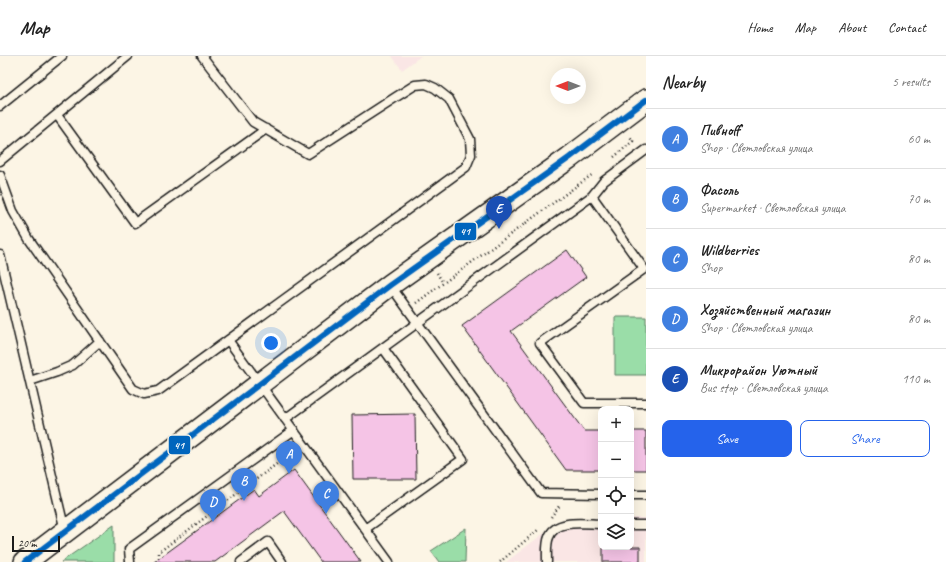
<!DOCTYPE html>
<meta charset="utf-8">
<style>
:root{--surface:#fff;--page:#f6f6f6;--text:#222;--muted:#767676;--line:#e0e0e0;--accent:#2563eb}
body{margin:0;font-family:Caveat,sans-serif;background:var(--page);color:var(--text)}
.controls{position:absolute;right:12px;bottom:12px;display:grid;overflow:hidden;border-radius:8px;box-shadow:0 4px 16px #0002}
.controls button{width:36px;height:36px;display:grid;place-items:center;padding:0;border:0;border-bottom:1px solid var(--line);background:var(--surface);color:var(--text);font:20px sans-serif}
.compass{position:absolute;left:550px;top:12px;width:36px;height:36px;border-radius:50%;background:var(--surface);box-shadow:0 4px 16px #0002;rotate:270deg}
.scale{position:absolute;left:12px;bottom:10px;width:48px;box-sizing:border-box;padding-left:4px;border:2px solid #1c1c1c;border-top:0;font-size:11px;line-height:14px;white-space:nowrap;color:#1c1c1c;-webkit-text-stroke:3px #fcf5e5;paint-order:stroke}
.you{position:absolute;left:271px;top:287px;width:14px;height:14px;margin:-10px;border:3px solid #fff;border-radius:50%;background:#1a73e8;box-shadow:0 0 0 6px #1a73e833}
.badge{display:grid;place-items:center;width:26px;height:26px;border-radius:50%;background:var(--accent);color:#fff;font-size:13px;font-weight:700}
.pin{position:absolute;translate:-50% -33px;filter:drop-shadow(0 1px 2px #0008)}
.pin::after{content:'';position:absolute;top:21px;width:14px;height:12px;background:inherit;clip-path:polygon(0 0,100% 0,50% 100%)}
.list{margin:0;padding:0;list-style:none}
h2{display:flex;justify-content:space-between;align-items:center;height:52px;margin:0;padding:0 16px;font-size:17px}
h2 small{font-size:13px;font-weight:400;color:var(--muted)}
.list li{display:grid;grid-template-columns:26px 1fr auto;gap:12px;align-items:center;box-sizing:border-box;height:60px;padding:0 16px;border-top:1px solid var(--line)}
.list b{display:block;font-size:15px;white-space:nowrap}
.list p{margin:0;font-size:13px;white-space:nowrap;color:var(--muted)}
.list em{font-size:13px;font-style:normal;color:var(--muted)}
.actions{display:flex;gap:8px;padding:12px 16px}
.actions a{flex:1;padding:9px 0;border:1px solid var(--accent);border-radius:8px;text-align:center;font-size:14px;color:var(--accent)}
.actions .main{background:var(--accent);color:#fff}
.icon{flex:none;width:22px;height:22px;fill:none;stroke:currentColor;stroke-width:2;stroke-linecap:round;stroke-linejoin:round}
.map{position:relative;flex:none;width:646px;height:506px;overflow:hidden}
header{display:flex;align-items:center;gap:24px;box-sizing:border-box;height:56px;padding:0 20px;background:var(--surface);border-bottom:1px solid var(--line)}
header strong{font-size:19px}
nav{display:flex;gap:22px;margin-inline-start:auto;font-size:14px}
main{display:flex}
aside{flex:1;background:var(--surface)}
.map>svg:first-child{display:block}
.built{fill:#fae6e5}
.green{fill:#9adda8;stroke:#5b7c62}
.building{fill:#f5c4e6;stroke:#1c1c1c}
.lines{fill:none;stroke-linecap:round;stroke-linejoin:round}
.lane-casing{stroke:#1c1c1c;stroke-width:11}
.secondary-casing{stroke:#1c1c1c;stroke-width:24}
.path{stroke:#1c1c1c;stroke-width:2.5;stroke-dasharray:1 3;stroke-linecap:butt}
.lane{stroke:#fcf5e5;stroke-width:8}
.secondary{stroke:#fcf5e5;stroke-width:21}
.bus-1-casing{stroke:#fcf5e5;stroke-width:9}
.bus-1{stroke:#0065bd;stroke-width:6}
.line-badge{stroke:#fcf5e5;stroke-width:1.5}
.badge-label{font-size:11px;text-anchor:middle;font-weight:bold;fill:#fff}
</style>
<header>
<strong>Map</strong>
<nav><a>Home</a><a>Map</a><a>About</a><a>Contact</a></nav>
</header>
<main>
<div class="map">
<svg width="646" height="506" viewBox="0 0 646 506">
<rect width="100%" height="100%" fill="#fcf5e5"/>
<filter id="ink" filterUnits="userSpaceOnUse"><feTurbulence type="fractalNoise" baseFrequency=".025" numOctaves="2"/><feDisplacementMap in="SourceGraphic" scale="8" xChannelSelector="R" yChannelSelector="G"/><feConvolveMatrix kernelMatrix="1 2 1 2 8 2 1 2 1" color-interpolation-filters="sRGB"/></filter>
<g filter="url(#ink)">
<!-- built -->
<path class="built" d="M 392,0 L 421,0 L 402,14 Z
M 631,462 L 646,462 L 646,506 L 506,506 L 560,465 L 601,463 L 601,491 L 631,491 Z"/>
<!-- green -->
<path class="green" d="M 615,261 L 646,261 L 646,319 L 615,319 Z
M 114,469 L 114,506 L 61,506 Z
M 466,472 L 465,506 L 439,506 L 431,495 Z"/>
<!-- building -->
<path class="building" d="M 567,194 L 586,221 L 511,275 L 584,375 L 601,375 L 601,414 L 566,414 L 462,270 Z
M 415,358 L 416,423 L 353,423 L 352,359 Z
M 631,375 L 646,375 L 646,414 L 631,414 Z
M 294,414 L 361,506 L 321,506 L 284,455 L 215,506 L 154,506 L 254,433 L 259,440 Z
M 603,491 L 640,491 L 640,506 L 603,506 Z"/>
<g class="lines">
<defs>
<path id="lane" d="M 0,50 L 62,0
M 57,59 L 135,167 L 266,73
M 0,105 L 128,0
M 0,119 L 13,155 L 29,183 L 133,333 L 144,338 L 158,335 L 466,111 L 471,99 L 470,83 L 449,43 L 435,32 L 426,28 L 415,29 L 396,41 L 308,98 L 253,66 L 202,0
M 592,140 L 644,213 L 540,287 L 584,347 L 646,347
M 0,199 L 65,475
M 390,229 L 541,437 L 601,438
M 228,284 L 389,506
M 30,325 L 57,316 L 73,309 L 100,285
M 285,363 L 592,140 L 604,125 L 646,94
M 631,439 L 646,439
M 631,469 L 646,469
M 365,473 L 463,403 L 383,292
M 130,506 L 129,493 L 294,374
M 241,506 L 268,486 L 282,506
M 547,506 C 547,498 546,488 549,481 C 556,462 586,468 601,468"/>
<path id="secondary" d="M 25,506 L 390,229 L 569,102 L 646,44"/>
</defs>
<!-- lane casing -->
<use href="#lane" class="lane-casing"/>
<!-- secondary casing -->
<use href="#secondary" class="secondary-casing"/>
<!-- path -->
<path class="path" d="M 614,101 L 633,85 L 629,79
M 437,217 L 443,227
M 416,247 L 593,118
M 551,461 L 560,449
M 159,506 L 159,496 L 294,395
M 500,506 L 539,473"/>
<!-- lane -->
<use href="#lane" class="lane"/>
<!-- secondary -->
<use href="#secondary" class="secondary"/>
<defs>
<path id="bus-1" d="M 25,506 L 390,229 L 569,102 L 646,44"/>
</defs>
<!-- bus-1 casing -->
<use href="#bus-1" class="bus-1-casing"/>
<!-- bus-1 -->
<use href="#bus-1" class="bus-1"/>
</g>
</g>
<g class="line-badge">
<rect x="454" y="166" width="23" height="19" rx="4" fill="#0065bd"/>
<rect x="168" y="379" width="23" height="20" rx="4" fill="#0065bd"/>
</g>
<g class="badge-label">
<text x="465" y="179">41</text>
<text x="179" y="393">41</text>
</g>
</svg>
<div class="controls">
<button>+</button>
<button>−</button>
<button><svg class="icon" aria-label="locate" viewBox="0 0 24 24"><circle cx="12" cy="12" r="6"/><path d="M12 2v4M12 18v4M2 12h4M18 12h4"/></svg></button>
<button><svg class="icon" aria-label="layers" viewBox="0 0 24 24"><path d="M12 4l9 5-9 5-9-5zM3 14l9 5 9-5"/></svg></button>
</div>
<svg class="compass" viewBox="-18 -18 36 36"><path d="M0-13l5 13h-10z" fill="#e53935"/><path d="M0 13l5-13h-10z" fill="#767676"/></svg>
<div class="scale">20 m</div>
<div class="you"></div>
<div class="pin badge" style="left:289px;top:418px;background:#3f7fe0">A</div>
<div class="pin badge" style="left:244px;top:445px;background:#3f7fe0">B</div>
<div class="pin badge" style="left:326px;top:458px;background:#3f7fe0">C</div>
<div class="pin badge" style="left:213px;top:466px;background:#3f7fe0">D</div>
<div class="pin badge" style="left:499px;top:173px;background:#1a4fb4">E</div>
</div>
<aside>
<h2>Nearby<small>5 results</small></h2>
<ul class="list">
<li><span class="badge" style="background:#3f7fe0">A</span><div><b>Пивноff</b><p>Shop · Светловская улица</p></div><em>60 m</em></li>
<li><span class="badge" style="background:#3f7fe0">B</span><div><b>Фасоль</b><p>Supermarket · Светловская улица</p></div><em>70 m</em></li>
<li><span class="badge" style="background:#3f7fe0">C</span><div><b>Wildberries</b><p>Shop</p></div><em>80 m</em></li>
<li><span class="badge" style="background:#3f7fe0">D</span><div><b>Хозяйственный магазин</b><p>Shop · Светловская улица</p></div><em>80 m</em></li>
<li><span class="badge" style="background:#1a4fb4">E</span><div><b>Микрорайон Уютный</b><p>Bus stop · Светловская улица</p></div><em>110 m</em></li>
</ul>
<div class="actions"><a class="main">Save</a><a>Share</a></div>
</aside>
</main>
